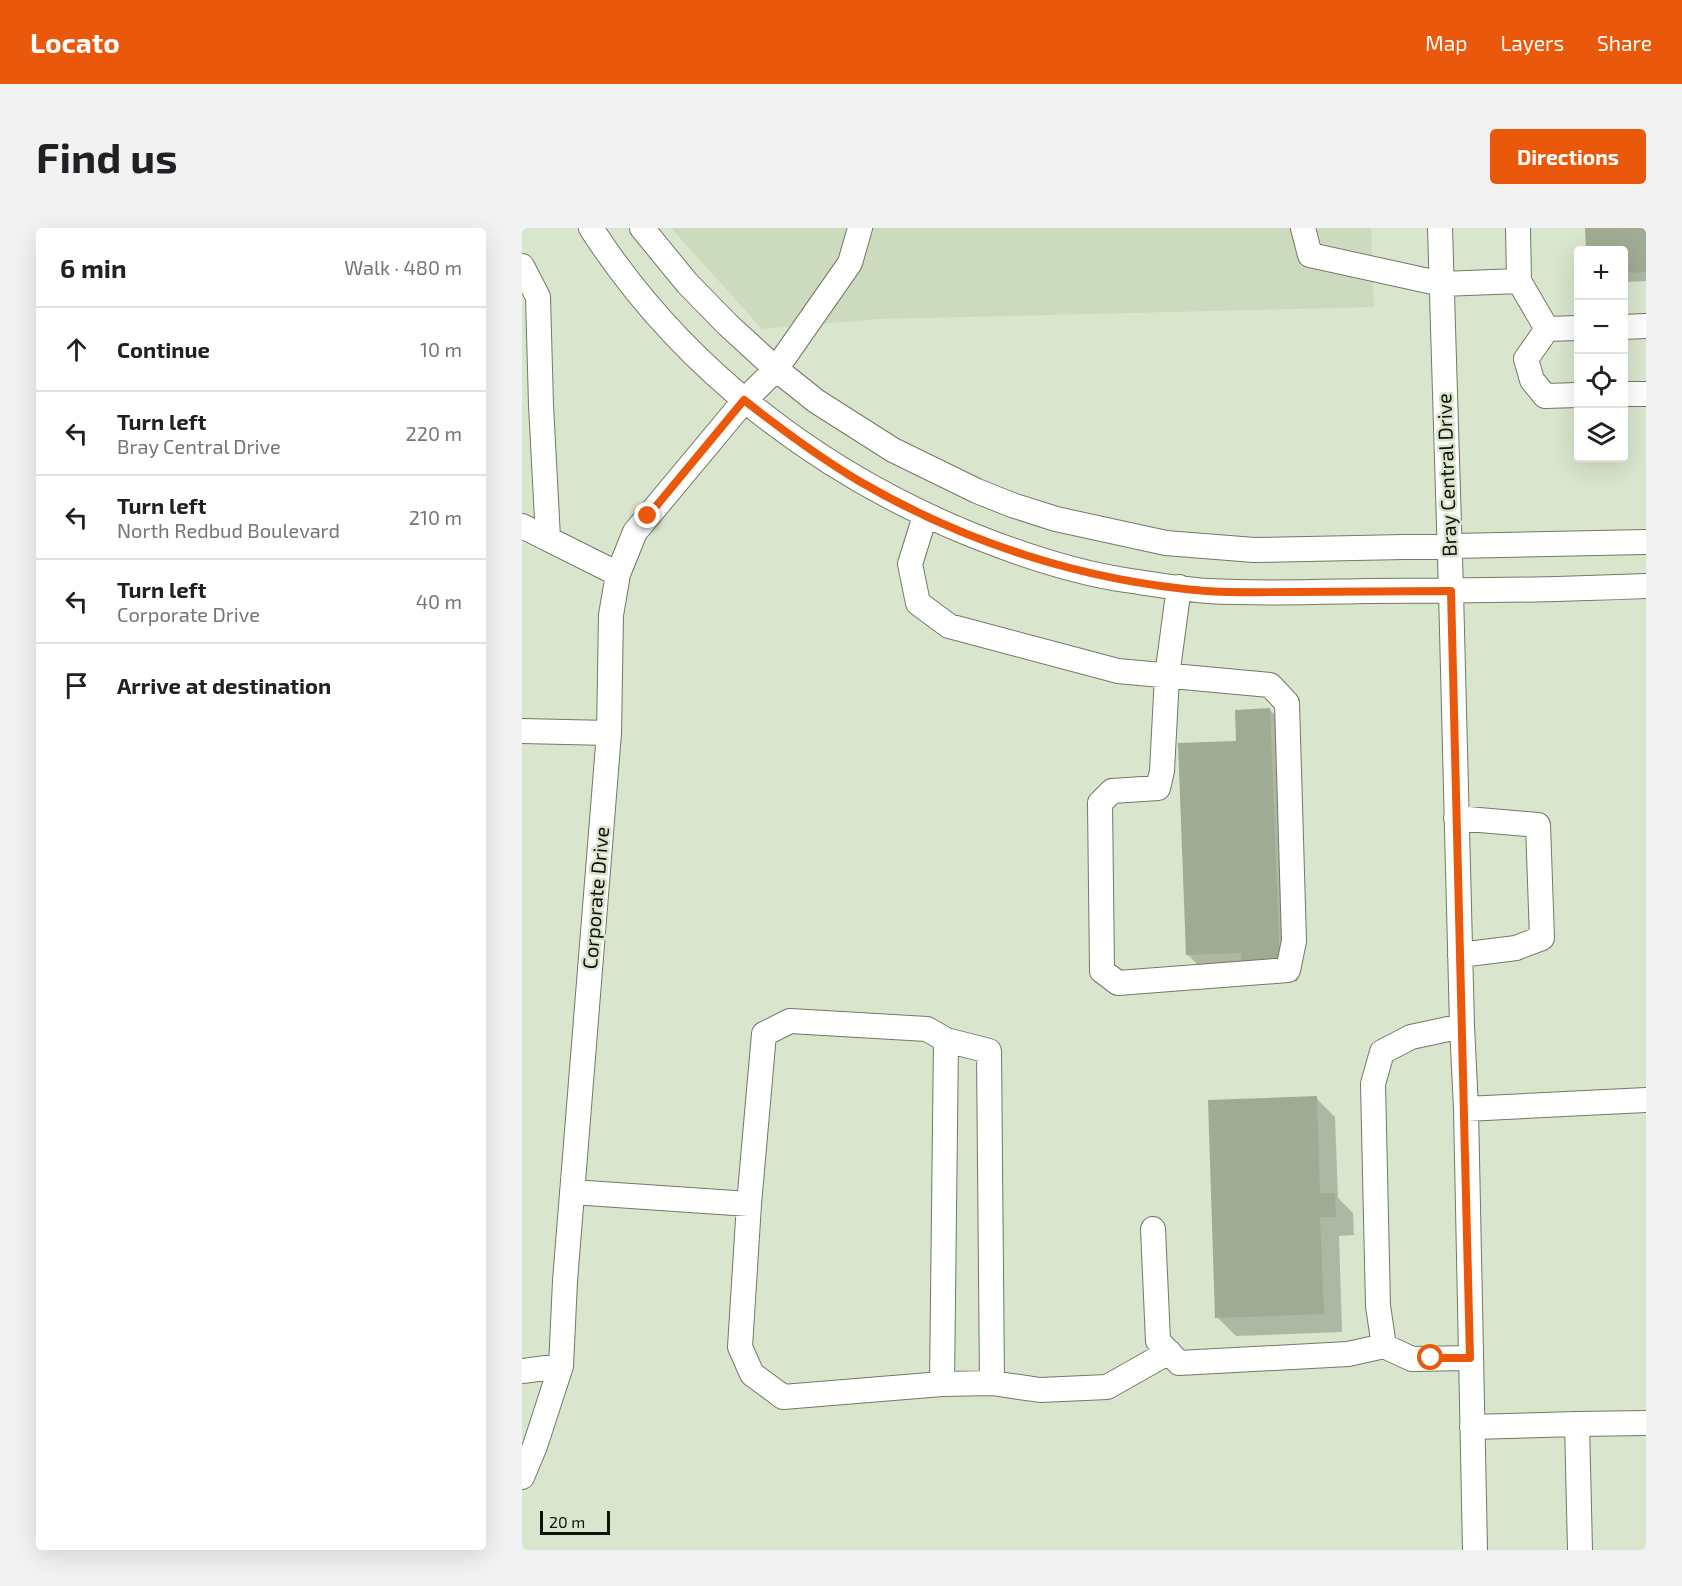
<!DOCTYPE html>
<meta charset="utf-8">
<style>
:root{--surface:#fff;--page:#f2f2f2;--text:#202124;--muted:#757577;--line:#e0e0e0;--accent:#ea580c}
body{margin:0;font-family:"Exo 2",sans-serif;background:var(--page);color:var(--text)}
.controls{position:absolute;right:18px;top:18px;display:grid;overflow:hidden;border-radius:6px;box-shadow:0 6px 24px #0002}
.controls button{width:54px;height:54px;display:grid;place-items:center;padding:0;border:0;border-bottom:2px solid var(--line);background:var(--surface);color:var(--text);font:30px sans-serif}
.scale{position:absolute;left:18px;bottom:15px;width:70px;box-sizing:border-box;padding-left:6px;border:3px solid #0f130a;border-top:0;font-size:16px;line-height:21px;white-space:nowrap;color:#0f130a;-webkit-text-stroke:4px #d9e5cd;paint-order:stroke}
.stop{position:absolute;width:18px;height:18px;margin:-14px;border:4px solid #ea580c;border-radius:50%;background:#fff}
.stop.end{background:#ea580c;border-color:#fff;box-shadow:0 2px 6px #0008}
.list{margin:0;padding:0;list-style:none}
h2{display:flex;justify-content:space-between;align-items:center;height:78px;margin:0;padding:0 24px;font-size:26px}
h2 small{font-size:20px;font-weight:400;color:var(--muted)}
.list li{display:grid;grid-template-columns:39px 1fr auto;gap:18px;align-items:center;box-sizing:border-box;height:84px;padding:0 24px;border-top:2px solid var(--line)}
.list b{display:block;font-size:22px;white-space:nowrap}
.list p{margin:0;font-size:20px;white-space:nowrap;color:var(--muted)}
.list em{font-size:20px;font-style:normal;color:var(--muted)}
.icon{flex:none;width:33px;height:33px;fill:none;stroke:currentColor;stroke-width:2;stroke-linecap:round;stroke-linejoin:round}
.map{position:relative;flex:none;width:1124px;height:1322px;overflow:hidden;border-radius:6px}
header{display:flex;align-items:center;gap:36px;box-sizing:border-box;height:84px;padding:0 30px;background:var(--accent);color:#fff}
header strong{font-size:28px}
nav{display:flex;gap:33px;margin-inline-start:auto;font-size:21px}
.intro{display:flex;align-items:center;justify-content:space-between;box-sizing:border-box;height:144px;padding:0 36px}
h1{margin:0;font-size:42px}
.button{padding:15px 27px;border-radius:6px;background:var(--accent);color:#fff;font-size:21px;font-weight:700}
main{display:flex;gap:36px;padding:0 36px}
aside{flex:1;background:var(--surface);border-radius:6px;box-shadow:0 6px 24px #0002}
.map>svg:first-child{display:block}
.built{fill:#ccdbbd}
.shadow{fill:#0003}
.building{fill:#a0ab94}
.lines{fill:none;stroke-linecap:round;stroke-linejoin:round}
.minor-casing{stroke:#707a65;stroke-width:26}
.minor{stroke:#fff;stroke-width:24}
.route{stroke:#ea580c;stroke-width:8}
.labels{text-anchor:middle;stroke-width:5;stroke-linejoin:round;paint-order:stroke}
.street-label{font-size:20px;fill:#0f130a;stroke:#d9e5cd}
</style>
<header>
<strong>Locato</strong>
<nav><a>Map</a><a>Layers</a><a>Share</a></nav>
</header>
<div class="intro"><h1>Find us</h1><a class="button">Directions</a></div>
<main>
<aside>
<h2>6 min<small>Walk · 480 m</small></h2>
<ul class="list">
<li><svg class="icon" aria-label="ahead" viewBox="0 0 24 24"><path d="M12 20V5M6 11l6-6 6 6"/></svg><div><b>Continue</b></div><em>10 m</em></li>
<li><svg class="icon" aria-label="left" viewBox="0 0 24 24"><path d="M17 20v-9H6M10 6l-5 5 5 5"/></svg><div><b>Turn left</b><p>Bray Central Drive</p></div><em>220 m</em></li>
<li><svg class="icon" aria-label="left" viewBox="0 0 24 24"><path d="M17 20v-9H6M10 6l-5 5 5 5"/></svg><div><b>Turn left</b><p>North Redbud Boulevard</p></div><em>210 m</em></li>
<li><svg class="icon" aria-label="left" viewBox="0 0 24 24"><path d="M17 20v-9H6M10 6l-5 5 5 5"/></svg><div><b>Turn left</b><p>Corporate Drive</p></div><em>40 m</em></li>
<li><svg class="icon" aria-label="arrive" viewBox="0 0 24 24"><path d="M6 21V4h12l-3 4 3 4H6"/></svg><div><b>Arrive at destination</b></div></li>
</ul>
</aside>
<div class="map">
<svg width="1124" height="1322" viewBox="0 0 1124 1322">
<rect width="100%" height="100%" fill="#d9e5cd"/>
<!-- built -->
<path class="built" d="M 149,0 L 849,0 L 852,79 L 357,91 L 240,101 Z"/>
<!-- shadow -->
<path class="shadow" d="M 1065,0 L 1124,0 L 1124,53 L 1102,54 L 1102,22 L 1066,22 Z
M 748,482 L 767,501 L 776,753 L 740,754 L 685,746 L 666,727 Z
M 794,870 L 813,889 L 816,970 L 831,985 L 832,1007 L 817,1008 L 820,1104 L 714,1108 L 695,1089 Z"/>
<!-- building -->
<path class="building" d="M 1063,0 L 1124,0 L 1124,44 L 1102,45 L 1102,22 L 1064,22 Z
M 748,480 L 758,735 L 719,736 L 719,725 L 664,727 L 656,515 L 714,513 L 713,482 Z
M 795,868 L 798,965 L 813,965 L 814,989 L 798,989 L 802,1086 L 693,1090 L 686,872 Z"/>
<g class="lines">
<defs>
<path id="minor" d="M 69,0 C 159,140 297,245 450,307 C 500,327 550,344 603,352 C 630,356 658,361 686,363 C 739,366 792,364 846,363 C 938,363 1031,362 1124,358
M 120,0 L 165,55 L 206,97 L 254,141 L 294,173 L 371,222 L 455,263 L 490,277 L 534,291 L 644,315 L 732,322 L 1124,314
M 781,0 L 788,27 L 920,56 L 997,53 L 1025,101 L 1056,100
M 918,0 L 929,363 L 940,798 L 944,881 L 953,1322
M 996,0 L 997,53
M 0,38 L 16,69 L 19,177 L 26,310
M 1102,99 L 1124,98
M 1025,101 L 1004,131 L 1010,152 L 1023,168 L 1056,167
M 1102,166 L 1124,166
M 403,288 L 388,336 L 396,375 L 427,398 L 596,443 L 748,457 L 765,475 L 772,713 L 766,742 L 596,755 L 580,743 L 578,575 L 590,563 L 636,560 L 640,543 L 645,448 L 657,359
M 0,298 L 96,346
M 0,503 L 87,505
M 934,590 L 1016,597 L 1020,710 L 994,720 L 938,727
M 940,798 L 889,809 L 860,824 L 851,856 L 856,1078 L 862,1118 L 890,1131 L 948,1130
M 944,881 L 1124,872
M 50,964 L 227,976 L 242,806 L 268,793 L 405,801 L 424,812 L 420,1156 L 261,1169 L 230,1146 L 218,1119 L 227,976
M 631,1001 L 636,1113 L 657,1135 L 826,1126 L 862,1118
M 0,1143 L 39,1138
M 470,1155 L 518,1162 L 585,1159 L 647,1124
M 420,1156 L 470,1155 L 467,823 L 424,812
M 1055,1196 L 1124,1195
M 950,1199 L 1055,1196 L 1058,1322
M 0,1249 L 13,1218 L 39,1138 L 43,1053 L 87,505 L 89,387 L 96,346 L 113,304 L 222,173 L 254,141 L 328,35 L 338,0"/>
</defs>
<!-- minor casing -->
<use href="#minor" class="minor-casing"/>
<!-- minor -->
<use href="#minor" class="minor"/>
</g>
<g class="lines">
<!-- route -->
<path class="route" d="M 126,288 L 222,172 C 259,201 297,229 337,253 C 443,315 562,353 684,363 C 713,365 742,364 771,364 C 824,364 876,363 929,363 C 934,619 943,874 948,1130 L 909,1130"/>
</g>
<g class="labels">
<!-- street labels -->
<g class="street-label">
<text transform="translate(925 247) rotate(-92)" y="7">Bray Central Drive</text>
<text transform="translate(74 670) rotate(-85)" y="7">Corporate Drive</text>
</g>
</g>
</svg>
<div class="controls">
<button>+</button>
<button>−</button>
<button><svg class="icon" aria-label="locate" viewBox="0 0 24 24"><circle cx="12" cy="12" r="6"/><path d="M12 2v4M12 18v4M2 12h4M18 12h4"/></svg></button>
<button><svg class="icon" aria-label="layers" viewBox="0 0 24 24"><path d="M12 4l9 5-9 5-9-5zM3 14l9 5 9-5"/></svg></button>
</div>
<div class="scale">20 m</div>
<div class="stop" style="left:909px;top:1130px"></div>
<div class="stop end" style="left:126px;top:288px"></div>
</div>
</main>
